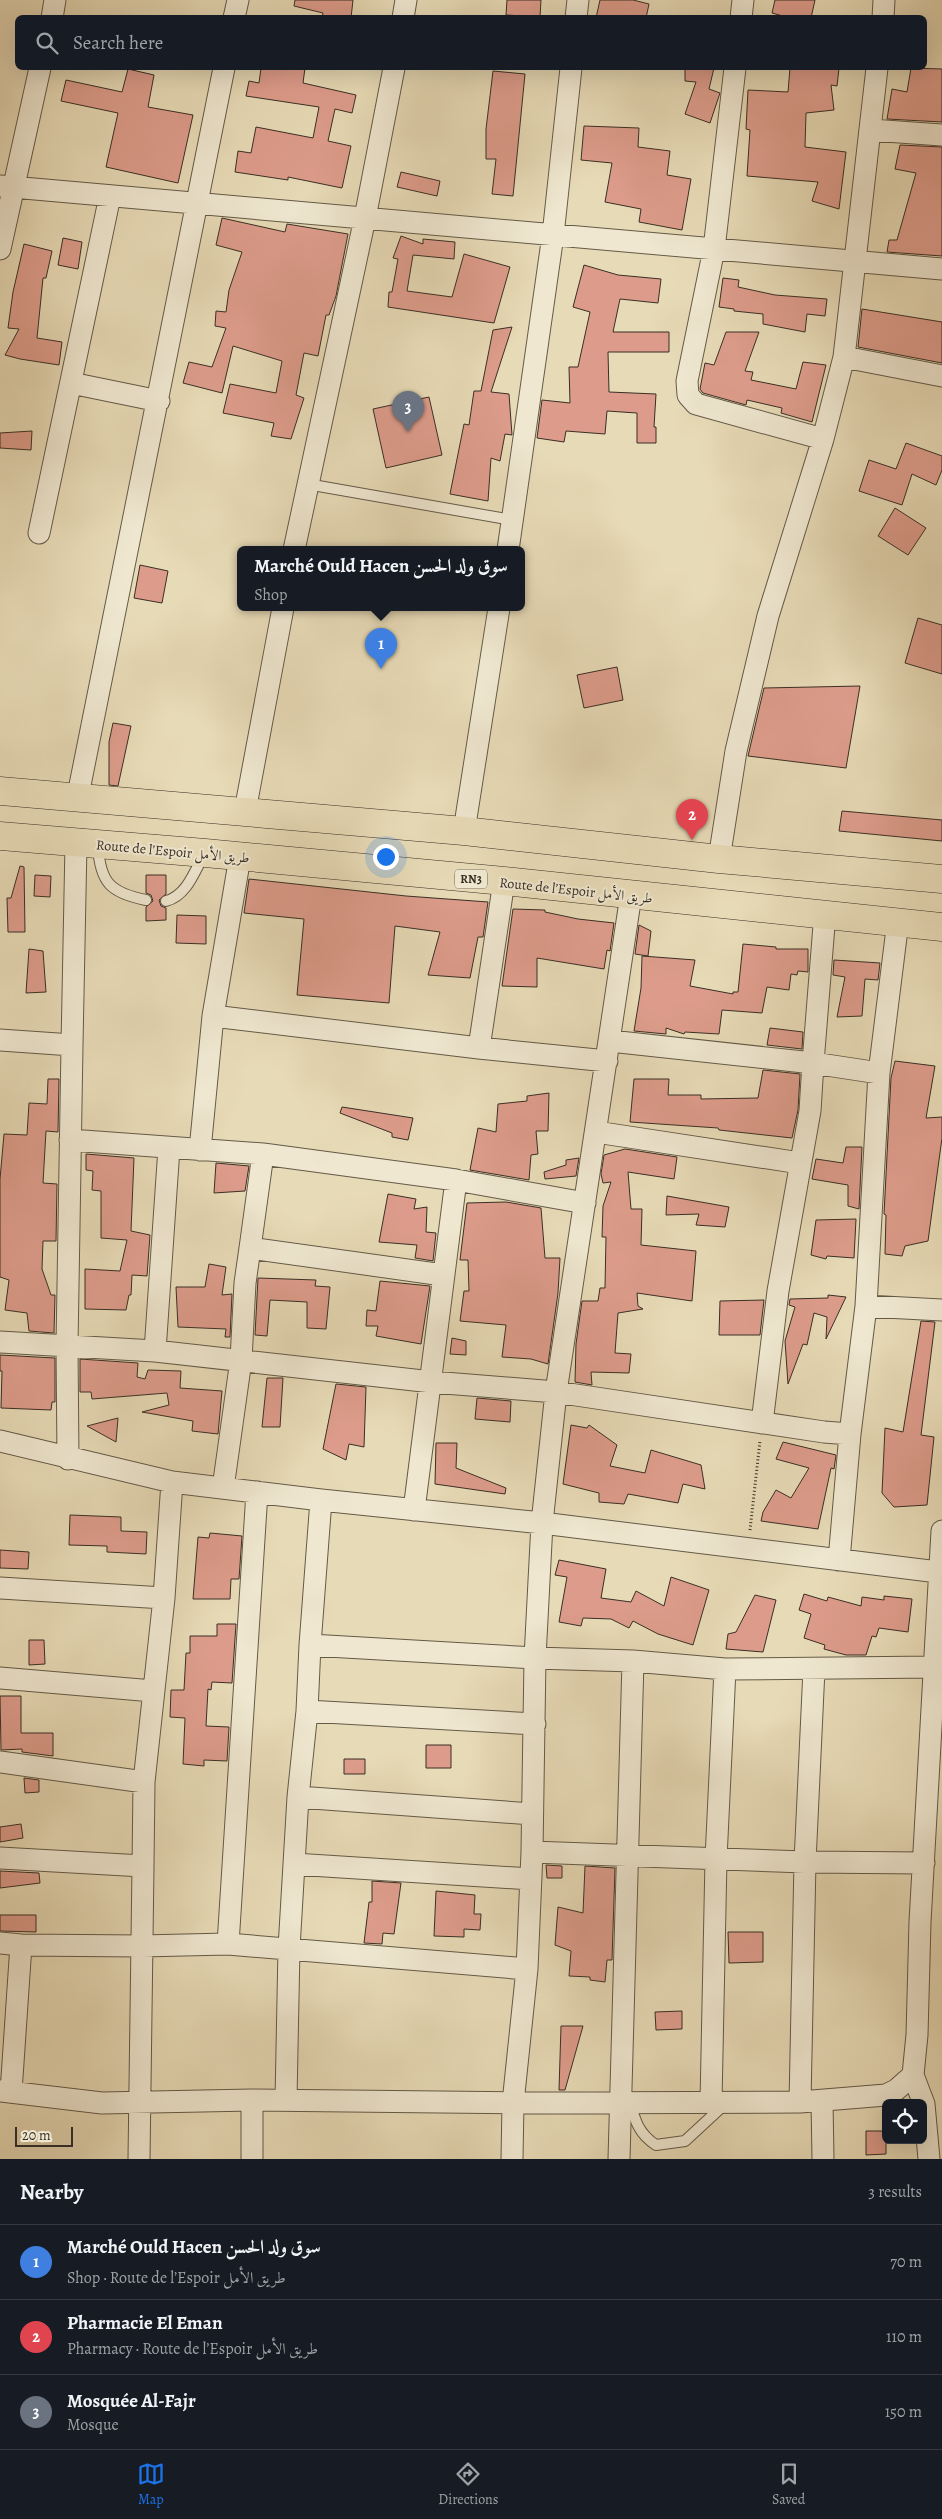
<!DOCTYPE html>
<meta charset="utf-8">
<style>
:root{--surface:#171b24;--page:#20242c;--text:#f1f3f6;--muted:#9ea1a6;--line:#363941;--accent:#1a73e8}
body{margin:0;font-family:Alegreya,Amiri,serif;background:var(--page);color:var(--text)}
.controls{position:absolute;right:15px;bottom:15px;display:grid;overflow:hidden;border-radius:8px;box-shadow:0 5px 20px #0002}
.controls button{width:45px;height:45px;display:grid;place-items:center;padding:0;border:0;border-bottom:1px solid var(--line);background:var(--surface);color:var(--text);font:25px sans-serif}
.scale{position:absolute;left:15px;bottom:12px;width:58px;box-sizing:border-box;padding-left:5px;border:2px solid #392f24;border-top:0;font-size:14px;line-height:18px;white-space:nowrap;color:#392f24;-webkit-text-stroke:4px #efe7d0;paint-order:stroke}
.you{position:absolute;left:385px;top:856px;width:18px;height:18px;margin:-12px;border:4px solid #fff;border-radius:50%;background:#1a73e8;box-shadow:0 0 0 8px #1a73e833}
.badge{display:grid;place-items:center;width:32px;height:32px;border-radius:50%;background:var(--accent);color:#fff;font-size:16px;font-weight:700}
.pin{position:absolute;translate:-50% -41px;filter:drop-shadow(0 1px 2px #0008)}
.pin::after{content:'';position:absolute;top:26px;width:18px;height:15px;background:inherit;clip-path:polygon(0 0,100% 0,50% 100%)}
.popup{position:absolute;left:237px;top:546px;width:288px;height:65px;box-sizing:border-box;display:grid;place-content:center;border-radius:8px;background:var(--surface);filter:drop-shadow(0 1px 4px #0005);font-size:16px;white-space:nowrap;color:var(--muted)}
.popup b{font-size:19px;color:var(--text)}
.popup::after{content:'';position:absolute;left:50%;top:100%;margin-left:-10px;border:10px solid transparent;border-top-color:var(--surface)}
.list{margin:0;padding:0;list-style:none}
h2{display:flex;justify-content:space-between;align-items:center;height:65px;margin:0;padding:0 20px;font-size:21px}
h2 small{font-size:16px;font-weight:400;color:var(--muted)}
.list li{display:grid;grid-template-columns:32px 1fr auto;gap:15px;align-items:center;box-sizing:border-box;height:75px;padding:0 20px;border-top:1px solid var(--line)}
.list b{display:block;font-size:19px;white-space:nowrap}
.list p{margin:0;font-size:16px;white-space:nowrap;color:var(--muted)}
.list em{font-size:16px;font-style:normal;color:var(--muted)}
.icon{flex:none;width:28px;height:28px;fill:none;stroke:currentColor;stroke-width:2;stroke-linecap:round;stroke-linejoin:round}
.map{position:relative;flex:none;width:942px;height:2159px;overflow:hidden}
.search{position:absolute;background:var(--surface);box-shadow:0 5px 20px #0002;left:15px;right:15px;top:15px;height:55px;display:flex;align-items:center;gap:12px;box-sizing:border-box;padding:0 18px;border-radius:8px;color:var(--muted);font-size:19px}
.sheet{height:290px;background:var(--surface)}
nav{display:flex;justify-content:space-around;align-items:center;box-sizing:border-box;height:70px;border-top:1px solid var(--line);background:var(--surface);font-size:14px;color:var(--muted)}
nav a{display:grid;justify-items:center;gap:2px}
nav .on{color:var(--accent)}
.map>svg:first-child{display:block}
.building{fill:#dd9c8b;stroke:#392f24}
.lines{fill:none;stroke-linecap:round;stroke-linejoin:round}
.service-casing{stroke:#645a48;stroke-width:12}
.minor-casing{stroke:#645a48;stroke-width:23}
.trunk-casing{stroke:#392f24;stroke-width:29}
.path{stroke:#392f24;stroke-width:3;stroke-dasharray:1 2.5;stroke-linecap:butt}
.service{stroke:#efe7d0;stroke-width:10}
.minor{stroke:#efe7d0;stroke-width:21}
.trunk{stroke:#e7dab6;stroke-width:28}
.labels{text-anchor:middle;stroke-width:4;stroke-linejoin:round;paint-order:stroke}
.shield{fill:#efe7d0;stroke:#706658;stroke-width:1}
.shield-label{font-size:12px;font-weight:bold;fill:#392f24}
.street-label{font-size:14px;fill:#392f24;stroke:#efe7d0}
</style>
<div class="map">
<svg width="942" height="2159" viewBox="0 0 942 2159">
<rect width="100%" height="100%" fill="#e7dab6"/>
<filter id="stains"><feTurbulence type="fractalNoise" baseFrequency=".004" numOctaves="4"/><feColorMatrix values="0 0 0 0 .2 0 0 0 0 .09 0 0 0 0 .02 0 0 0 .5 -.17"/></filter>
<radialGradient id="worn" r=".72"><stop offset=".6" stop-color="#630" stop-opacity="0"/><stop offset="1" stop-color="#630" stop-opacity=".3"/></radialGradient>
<!-- building -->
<path class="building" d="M 295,0 L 353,0 L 351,18 L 322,18 L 323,13 L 294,6 Z
M 507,0 L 541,0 L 540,17 L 506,15 Z
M 600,0 L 633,0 L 649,4 L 646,18 L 596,18 Z
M 775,0 L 815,0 L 811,18 L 790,18 L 772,13 Z
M 261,68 L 305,68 L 303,83 L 356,95 L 352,113 L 335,109 L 328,141 L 351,146 L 342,188 L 288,177 L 288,180 L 235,172 L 238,151 L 251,153 L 256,127 L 313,138 L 319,107 L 246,96 L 249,81 L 259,83 Z
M 685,68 L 714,68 L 709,89 L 720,93 L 710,123 L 685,114 L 696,82 L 685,81 Z
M 790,68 L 839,68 L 837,86 L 831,85 L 834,110 L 806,113 L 805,147 L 846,152 L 839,209 L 812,201 L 818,182 L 747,176 L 750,130 L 746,129 L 748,90 L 788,92 Z
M 911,68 L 942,69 L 942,122 L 887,119 L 892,89 L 907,92 Z
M 128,69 L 154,75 L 148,107 L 193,115 L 178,183 L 106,167 L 118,113 L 61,101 L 66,80 L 122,92 Z
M 493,71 L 525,74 L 513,196 L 492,194 L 496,159 L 486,159 L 486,129 Z
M 584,126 L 639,128 L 638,147 L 670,151 L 667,175 L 691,179 L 682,230 L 639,222 L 641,209 L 605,202 L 612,163 L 581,160 Z
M 900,145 L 942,147 L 942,256 L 887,252 L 889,240 L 897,240 L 916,173 L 895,169 Z
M 401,172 L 440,181 L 437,196 L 397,187 Z
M 222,218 L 285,232 L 287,224 L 348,234 L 336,296 L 329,315 L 326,315 L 318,356 L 304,353 L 296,395 L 304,398 L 291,439 L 271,436 L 274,423 L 223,413 L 230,384 L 276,393 L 282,361 L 233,346 L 222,393 L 183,383 L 189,362 L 212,367 L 226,328 L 215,326 L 216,311 L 226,312 L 229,290 L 242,252 L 216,245 Z
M 401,236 L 423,244 L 423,239 L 455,242 L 454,259 L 413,255 L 407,291 L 452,297 L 464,254 L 510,267 L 494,323 L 388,307 L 389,292 L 392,292 L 398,259 L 393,258 Z
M 63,238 L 82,242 L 78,269 L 58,265 Z
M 24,244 L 52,251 L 46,278 L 43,278 L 37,338 L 62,342 L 59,365 L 20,359 L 5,355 L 19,329 L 8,328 L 13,292 Z
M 584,265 L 618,275 L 661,279 L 658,303 L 620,299 L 613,332 L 669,332 L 669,352 L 608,352 L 609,392 L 656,394 L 654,427 L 656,427 L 656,443 L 637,443 L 637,413 L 607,411 L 605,434 L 566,431 L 564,442 L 537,438 L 542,400 L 570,403 L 569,367 L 578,367 L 590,312 L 573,307 Z
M 723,278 L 739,280 L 738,287 L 775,295 L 827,299 L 825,316 L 807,314 L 805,332 L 763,324 L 763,314 L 734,311 L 734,309 L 719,307 Z
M 862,309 L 942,322 L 942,363 L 858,347 Z
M 512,327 L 491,392 L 509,394 L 512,435 L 505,434 L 500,461 L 491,458 L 488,501 L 450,494 L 464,424 L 469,425 L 474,391 L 481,391 L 493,330 Z
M 726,332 L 759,332 L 745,371 L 753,372 L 751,380 L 796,389 L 803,362 L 826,365 L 812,422 L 781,413 L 782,408 L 747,400 L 746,405 L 703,393 L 700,389 L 705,363 L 714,365 Z
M 429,397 L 442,455 L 386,468 L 373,409 Z
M 32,431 L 31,450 L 0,448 L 0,433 Z
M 906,443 L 942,456 L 942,470 L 936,485 L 912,474 L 902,505 L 859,491 L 869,460 L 896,469 Z
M 895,508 L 926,528 L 908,555 L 878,536 Z
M 140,565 L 168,571 L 162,603 L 134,598 Z
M 918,618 L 942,625 L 942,674 L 905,663 Z
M 617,667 L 623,700 L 584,708 L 577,675 Z
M 860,686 L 846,768 L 748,756 L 764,688 Z
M 113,723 L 131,726 L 118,786 L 109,785 L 109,742 Z
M 842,811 L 942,820 L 942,841 L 839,831 Z
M 20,866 L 24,867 L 25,932 L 8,932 L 7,898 L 11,898 Z
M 35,875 L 51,876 L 50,897 L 34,896 Z
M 146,875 L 166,875 L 166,894 L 159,900 L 161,906 L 166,908 L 166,920 L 146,921 L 146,907 L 153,901 L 151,895 L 146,893 Z
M 249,879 L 406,896 L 488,902 L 483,937 L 478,937 L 470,978 L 428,975 L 440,932 L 395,926 L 389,1003 L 297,995 L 304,919 L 244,913 Z
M 513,909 L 545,910 L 545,912 L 578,919 L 614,923 L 610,951 L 607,950 L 604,969 L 537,958 L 537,987 L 502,986 Z
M 177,915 L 206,916 L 206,944 L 176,943 Z
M 639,925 L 651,931 L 648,956 L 635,954 Z
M 743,944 L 776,947 L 776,949 L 808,949 L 808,972 L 798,971 L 797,975 L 791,974 L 789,990 L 767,987 L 762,1013 L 722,1010 L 719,1034 L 685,1032 L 684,1034 L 666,1028 L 666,1034 L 634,1031 L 641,988 L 642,956 L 695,960 L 690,986 L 733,994 L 733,992 L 738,992 Z
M 29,949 L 43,951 L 46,992 L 26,993 Z
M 834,960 L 880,963 L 878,980 L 865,979 L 862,1016 L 837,1017 L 845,977 L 833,975 Z
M 770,1028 L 803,1032 L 802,1049 L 767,1045 Z
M 895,1061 L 935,1066 L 926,1118 L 942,1117 L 942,1138 L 928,1241 L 905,1246 L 902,1256 L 885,1254 L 886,1215 L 884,1214 L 891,1078 Z
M 763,1070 L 800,1074 L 798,1110 L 792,1138 L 719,1130 L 718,1128 L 630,1122 L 634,1079 L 669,1079 L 668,1095 L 701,1095 L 701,1099 L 758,1098 Z
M 48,1079 L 59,1079 L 58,1132 L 46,1131 L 43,1183 L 57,1184 L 56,1241 L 43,1241 L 42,1269 L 51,1295 L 55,1295 L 54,1333 L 29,1331 L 27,1313 L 5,1310 L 9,1280 L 0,1277 L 0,1179 L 4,1134 L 27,1135 L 29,1103 L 47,1104 Z
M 549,1093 L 548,1131 L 536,1131 L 538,1154 L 531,1155 L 529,1180 L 470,1170 L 478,1128 L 496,1132 L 498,1104 L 527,1101 L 527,1096 Z
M 342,1107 L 413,1118 L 408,1140 L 392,1137 L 392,1133 L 340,1113 Z
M 846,1147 L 862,1147 L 859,1209 L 848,1206 L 848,1185 L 812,1179 L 816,1159 L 843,1163 Z
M 625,1149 L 677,1157 L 674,1179 L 628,1172 L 631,1209 L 642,1209 L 641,1245 L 696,1251 L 692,1301 L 637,1293 L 638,1306 L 643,1309 L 618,1313 L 615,1353 L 631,1354 L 629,1373 L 591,1372 L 592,1385 L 575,1382 L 576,1344 L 582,1301 L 598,1301 L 600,1288 L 605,1288 L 606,1237 L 602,1237 L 603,1206 L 611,1182 L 603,1183 L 601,1174 L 604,1155 Z
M 86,1154 L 134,1158 L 131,1231 L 150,1235 L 147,1276 L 132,1275 L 131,1295 L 129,1295 L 126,1310 L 85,1309 L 85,1269 L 120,1271 L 127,1240 L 101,1238 L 101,1191 L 92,1190 L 93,1171 L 86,1170 Z
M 579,1158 L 576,1176 L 545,1179 L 544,1172 L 566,1165 L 566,1160 Z
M 216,1163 L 249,1166 L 245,1191 L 214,1193 Z
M 388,1194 L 416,1199 L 414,1209 L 427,1207 L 426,1232 L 436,1233 L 433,1261 L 415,1258 L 417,1245 L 379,1242 Z
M 667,1196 L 729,1207 L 725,1227 L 696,1225 L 699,1214 L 666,1215 Z
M 506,1202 L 541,1208 L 545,1258 L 560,1258 L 558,1293 L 548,1364 L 531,1359 L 502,1357 L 506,1325 L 460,1321 L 464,1291 L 469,1291 L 468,1260 L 460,1260 L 467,1203 Z
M 856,1219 L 854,1258 L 827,1256 L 826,1259 L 811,1255 L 816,1220 Z
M 209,1264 L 226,1267 L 222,1295 L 232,1294 L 230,1337 L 225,1337 L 226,1329 L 178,1327 L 176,1287 L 205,1287 Z
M 258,1278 L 316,1280 L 315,1286 L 330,1287 L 326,1329 L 307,1328 L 307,1302 L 270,1300 L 267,1336 L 255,1335 Z
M 380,1281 L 430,1286 L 421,1344 L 376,1336 L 378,1326 L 366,1326 L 367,1310 L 376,1311 Z
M 828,1295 L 846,1297 L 826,1339 L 827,1317 L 814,1313 L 807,1345 L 803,1344 L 788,1384 L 785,1341 L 795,1307 L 789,1305 L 790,1299 L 828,1298 Z
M 764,1300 L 760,1335 L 719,1335 L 720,1301 Z
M 921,1321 L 935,1322 L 921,1435 L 934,1437 L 927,1505 L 894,1507 L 882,1493 L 885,1428 L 903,1432 Z
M 452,1338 L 466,1341 L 466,1355 L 450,1354 Z
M 0,1355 L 55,1358 L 55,1402 L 52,1402 L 51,1410 L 1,1408 L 2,1371 L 0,1371 Z
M 80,1359 L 138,1363 L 137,1377 L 145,1379 L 148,1370 L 181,1371 L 180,1388 L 222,1391 L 218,1434 L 192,1431 L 193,1421 L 142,1412 L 169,1405 L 167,1393 L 92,1399 L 91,1392 L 80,1392 Z
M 267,1378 L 283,1378 L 280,1427 L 262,1427 Z
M 336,1384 L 366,1387 L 364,1447 L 349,1444 L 346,1460 L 323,1449 Z
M 477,1398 L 511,1401 L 510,1422 L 475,1419 Z
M 118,1418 L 116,1442 L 87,1426 Z
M 571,1425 L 587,1428 L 589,1425 L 617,1445 L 610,1466 L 645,1473 L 651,1450 L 701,1465 L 705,1489 L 683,1484 L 678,1503 L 628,1494 L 624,1504 L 599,1502 L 599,1493 L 563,1484 Z
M 783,1442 L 836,1455 L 834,1469 L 831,1468 L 818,1529 L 761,1521 L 763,1512 L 776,1490 L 791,1498 L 809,1468 L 776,1459 Z
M 436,1443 L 457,1443 L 456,1468 L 506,1488 L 505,1494 L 435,1484 Z
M 70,1515 L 121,1517 L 121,1531 L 147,1532 L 146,1554 L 107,1552 L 107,1546 L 69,1545 Z
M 210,1533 L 242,1536 L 239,1579 L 231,1579 L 230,1599 L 193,1599 L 198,1537 L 209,1538 Z
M 0,1550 L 29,1552 L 28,1569 L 0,1568 Z
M 559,1560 L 606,1569 L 601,1598 L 631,1602 L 636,1591 L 664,1606 L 671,1577 L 709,1590 L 693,1645 L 658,1634 L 633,1621 L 629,1628 L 611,1619 L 583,1618 L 581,1626 L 559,1622 L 567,1577 L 555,1575 Z
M 804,1594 L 827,1601 L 828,1597 L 861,1606 L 862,1597 L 884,1600 L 884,1596 L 912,1599 L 908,1632 L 879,1628 L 876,1637 L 872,1636 L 866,1655 L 846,1655 L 824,1649 L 825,1645 L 804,1638 L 811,1614 L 799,1610 Z
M 755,1595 L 776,1600 L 763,1652 L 726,1649 L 728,1634 L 736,1632 Z
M 217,1624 L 236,1624 L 232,1683 L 212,1682 L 211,1690 L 208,1689 L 206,1726 L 229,1727 L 227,1761 L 204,1760 L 204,1766 L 183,1764 L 185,1718 L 170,1717 L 171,1690 L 184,1690 L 186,1653 L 190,1653 L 190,1636 L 217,1636 Z
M 29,1640 L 44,1640 L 45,1664 L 29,1665 Z
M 0,1696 L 21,1696 L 21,1733 L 53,1733 L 53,1756 L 22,1752 L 22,1749 L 1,1750 Z
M 426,1745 L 451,1745 L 451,1768 L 426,1768 Z
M 344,1759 L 365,1759 L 365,1774 L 344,1774 Z
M 24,1778 L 39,1780 L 39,1792 L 25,1793 Z
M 21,1824 L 23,1838 L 0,1842 L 0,1827 Z
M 546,1865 L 562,1866 L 562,1878 L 547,1878 Z
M 585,1866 L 615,1868 L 612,1960 L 607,1960 L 605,1982 L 590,1980 L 590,1977 L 569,1976 L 571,1951 L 555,1945 L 558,1907 L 583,1913 Z
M 0,1871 L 39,1873 L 40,1883 L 0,1888 Z
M 372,1881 L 401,1883 L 394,1934 L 383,1933 L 382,1944 L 364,1943 L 369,1902 L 372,1902 Z
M 436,1891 L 475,1895 L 474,1914 L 481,1914 L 480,1930 L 464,1929 L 464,1937 L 434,1936 Z
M 0,1915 L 36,1915 L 36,1932 L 0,1931 Z
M 728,1932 L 763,1932 L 763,1962 L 729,1963 Z
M 682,2011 L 682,2029 L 656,2030 L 655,2012 Z
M 561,2026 L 583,2026 L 565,2090 L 559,2090 Z
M 866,2131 L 886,2131 L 886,2154 L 866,2155 Z"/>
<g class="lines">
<defs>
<path id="service" d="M 307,484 L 512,520
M 98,846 C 100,883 111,893 146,900
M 166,901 C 186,896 194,873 203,856
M 630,2102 C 635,2121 639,2134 656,2145 L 685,2141 L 725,2104"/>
<path id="minor" d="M 52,18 L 55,0
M 234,18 L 238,0
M 403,18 L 406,0
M 576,18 L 578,0
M 741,18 L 743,0
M 883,18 L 884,0
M 735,68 L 714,249 L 687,381 L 688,395 L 696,404 L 823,439
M 871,130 L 942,135
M 0,186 L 942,269
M 0,249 L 40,68
M 844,357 L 942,376
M 71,383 L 159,401
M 39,533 L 110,196
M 294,550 L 365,218 L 394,68
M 508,550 L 553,235 L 571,68
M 77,800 L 224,68
M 245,811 L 283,608
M 464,831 L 499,608
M 719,859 L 736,751 L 768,616 L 823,439 L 844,357 L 877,68
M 825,913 L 813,1063 L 879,1073
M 213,1016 L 479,1048 L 607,1061
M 0,1040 L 72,1045 L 76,844
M 610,1041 L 813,1063 L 810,1111 L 778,1291 L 762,1423
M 479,1048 L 504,881
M 596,1132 L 800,1163
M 70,1140 L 263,1154 L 456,1180 L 585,1203
M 200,1150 L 213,1016 L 240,857
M 263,1154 L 250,1248 L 443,1275
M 866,1306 L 879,1073 L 898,921
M 0,1342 L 155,1351 L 432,1382 L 556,1392 L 824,1432 L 850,1434 L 866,1306 L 942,1310
M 155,1351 L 169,1148
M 0,1441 L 172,1482 L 321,1500 L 542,1523 L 938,1572
M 68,1459 L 67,1346 L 72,1045
M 223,1488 L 241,1360 L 245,1283 L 250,1248
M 414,1510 L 456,1180
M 839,1560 L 850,1434
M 0,1588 L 164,1598
M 310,1645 L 535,1658 L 633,1661 L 725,1669 L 934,1667
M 0,1678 L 153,1691
M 307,1711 L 535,1724
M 0,1762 L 144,1782
M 298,1797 L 532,1814
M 532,1852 L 805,1862 L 924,1863
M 0,1858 L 143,1866 L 144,1782 L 164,1598 L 172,1482
M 294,1864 L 531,1879
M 0,1943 L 21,1945 L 141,1946 L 228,1944 L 527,1969
M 228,1944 L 257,1492
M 913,2075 L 924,2104 L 929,2159
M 0,2091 L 102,2103 L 252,2100 L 538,2103 L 800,2102 L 886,2095 L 896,2090 L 913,2075 L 917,2035 L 920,1922 L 942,1531
M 11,2092 L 21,1945
M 286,2100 L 289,1948 L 298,1797 L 307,1711 L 310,1645 L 321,1500
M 822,2101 L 823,2159
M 711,2102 L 716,1859 L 725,1669
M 800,2102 L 805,1862 L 814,1669
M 139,2159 L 143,1866
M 252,2159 L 252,2100
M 512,2159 L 513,2103 L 527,1969 L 532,1852 L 535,1658 L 542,1523 L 556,1392 L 631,895
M 619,2159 L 633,1661"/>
<path id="trunk" d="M 0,791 L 464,831 L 719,859 L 942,879
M 0,836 L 205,853 L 504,881 L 942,927"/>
</defs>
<!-- service casing -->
<use href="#service" class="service-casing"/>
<!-- minor casing -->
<use href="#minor" class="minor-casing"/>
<!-- trunk casing -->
<use href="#trunk" class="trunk-casing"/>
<!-- path -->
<path class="path" d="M 750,1530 L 760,1441"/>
<!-- service -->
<use href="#service" class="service"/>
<!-- minor -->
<use href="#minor" class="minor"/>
<!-- trunk -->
<use href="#trunk" class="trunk"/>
</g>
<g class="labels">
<!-- shield labels -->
<rect class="shield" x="455" y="869.5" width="32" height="19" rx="4"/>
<g class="shield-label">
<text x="471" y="883">RN3</text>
</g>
<!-- street labels -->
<g class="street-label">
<text transform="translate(173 851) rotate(5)" y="5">Route de l’Espoir طريق الأمل</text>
<text transform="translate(576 890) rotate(6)" y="5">Route de l’Espoir طريق الأمل</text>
</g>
</g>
<rect width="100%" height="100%" filter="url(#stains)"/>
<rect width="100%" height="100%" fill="url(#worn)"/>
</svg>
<div class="controls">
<button><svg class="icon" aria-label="locate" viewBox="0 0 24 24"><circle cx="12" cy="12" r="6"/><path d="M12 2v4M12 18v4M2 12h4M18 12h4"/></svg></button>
</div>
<div class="scale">20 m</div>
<div class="you"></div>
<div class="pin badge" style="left:381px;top:669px;background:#3f7fe0">1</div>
<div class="popup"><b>Marché Ould Hacen سوق ولد الحسن</b>Shop</div>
<div class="pin badge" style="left:692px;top:840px;background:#e0444e">2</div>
<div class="pin badge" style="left:408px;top:432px;background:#6b7280">3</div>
<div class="search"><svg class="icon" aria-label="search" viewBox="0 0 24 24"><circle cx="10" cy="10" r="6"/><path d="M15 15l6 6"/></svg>Search here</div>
</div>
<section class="sheet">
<h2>Nearby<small>3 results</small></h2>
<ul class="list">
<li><span class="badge" style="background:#3f7fe0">1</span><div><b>Marché Ould Hacen سوق ولد الحسن</b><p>Shop · Route de l’Espoir طريق الأمل</p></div><em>70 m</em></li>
<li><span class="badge" style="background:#e0444e">2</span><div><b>Pharmacie El Eman</b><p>Pharmacy · Route de l’Espoir طريق الأمل</p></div><em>110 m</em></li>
<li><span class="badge" style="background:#6b7280">3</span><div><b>Mosquée Al-Fajr</b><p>Mosque</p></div><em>150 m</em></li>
</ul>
</section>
<nav>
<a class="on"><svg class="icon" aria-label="map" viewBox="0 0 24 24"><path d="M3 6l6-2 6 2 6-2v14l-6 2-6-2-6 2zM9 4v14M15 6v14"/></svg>Map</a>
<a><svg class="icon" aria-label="directions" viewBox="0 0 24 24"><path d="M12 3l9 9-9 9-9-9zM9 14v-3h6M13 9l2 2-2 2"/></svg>Directions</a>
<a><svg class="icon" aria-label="saved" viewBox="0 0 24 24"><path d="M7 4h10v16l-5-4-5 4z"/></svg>Saved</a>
</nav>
